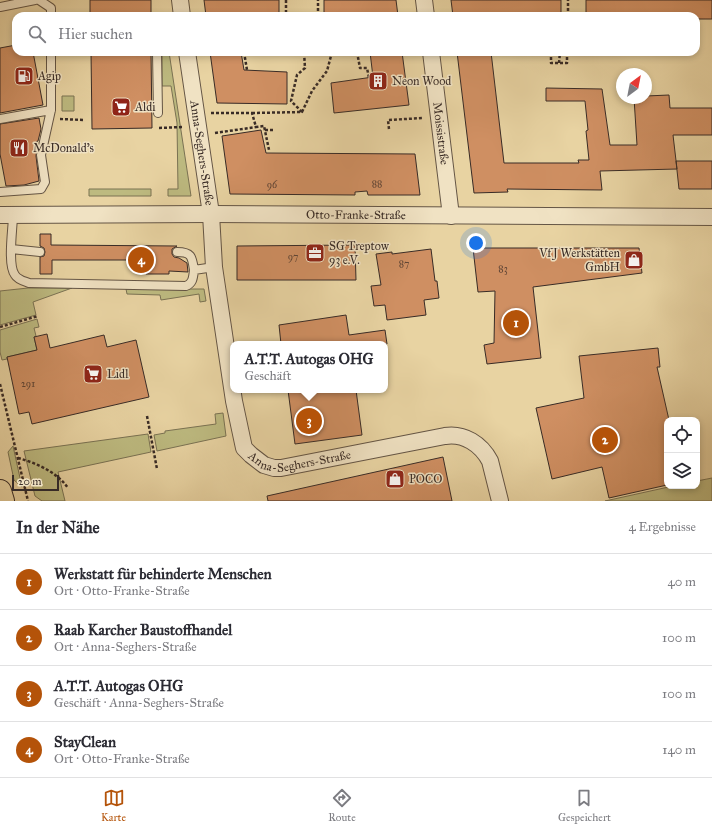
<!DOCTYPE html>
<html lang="de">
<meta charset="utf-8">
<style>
:root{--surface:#fff;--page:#f7f7f7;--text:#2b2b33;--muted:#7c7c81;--line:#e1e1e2;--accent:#b45309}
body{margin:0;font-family:"IM FELL Great Primer",serif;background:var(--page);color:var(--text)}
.controls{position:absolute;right:12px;bottom:12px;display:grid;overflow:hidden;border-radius:8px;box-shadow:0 2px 6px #0003}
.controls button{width:36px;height:36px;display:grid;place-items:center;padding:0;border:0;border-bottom:1px solid var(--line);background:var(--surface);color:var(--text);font:20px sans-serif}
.compass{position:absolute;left:616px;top:68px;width:36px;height:36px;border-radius:50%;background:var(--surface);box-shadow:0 2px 6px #0003;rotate:32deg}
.scale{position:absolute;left:12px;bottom:10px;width:47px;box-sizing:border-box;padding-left:4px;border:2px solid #382b26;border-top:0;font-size:11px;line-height:14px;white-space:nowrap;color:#382b26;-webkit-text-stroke:3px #f0e2c3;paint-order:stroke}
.you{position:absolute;left:476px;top:243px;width:14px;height:14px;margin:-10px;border:3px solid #fff;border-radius:50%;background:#1a73e8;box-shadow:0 0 0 6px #1a73e833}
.badge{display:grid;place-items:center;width:26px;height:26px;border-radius:50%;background:var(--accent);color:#fff;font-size:13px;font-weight:700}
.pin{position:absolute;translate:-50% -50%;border:2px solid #fff;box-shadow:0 1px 4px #0006}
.popup{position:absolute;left:230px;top:341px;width:158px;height:52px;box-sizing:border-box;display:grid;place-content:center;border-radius:8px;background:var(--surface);filter:drop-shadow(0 1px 3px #0005);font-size:13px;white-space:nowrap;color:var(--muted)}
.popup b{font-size:15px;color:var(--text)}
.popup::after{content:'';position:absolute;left:50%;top:100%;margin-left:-8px;border:8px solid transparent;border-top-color:var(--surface)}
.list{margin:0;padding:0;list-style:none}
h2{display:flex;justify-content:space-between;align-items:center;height:52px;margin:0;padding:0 16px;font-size:17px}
h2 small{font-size:13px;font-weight:400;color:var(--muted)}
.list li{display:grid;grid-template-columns:26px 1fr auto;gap:12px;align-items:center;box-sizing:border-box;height:56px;padding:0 16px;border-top:1px solid var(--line)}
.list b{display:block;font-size:15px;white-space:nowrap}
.list p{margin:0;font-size:13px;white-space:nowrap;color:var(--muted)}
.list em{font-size:13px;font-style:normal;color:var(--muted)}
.icon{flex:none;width:22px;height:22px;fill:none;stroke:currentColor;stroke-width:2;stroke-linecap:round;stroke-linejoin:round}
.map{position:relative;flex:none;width:712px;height:501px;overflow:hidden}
.search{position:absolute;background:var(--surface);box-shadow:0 2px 6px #0003;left:12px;right:12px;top:12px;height:44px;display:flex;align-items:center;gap:10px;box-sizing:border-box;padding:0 14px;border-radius:12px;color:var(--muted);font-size:15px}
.sheet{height:276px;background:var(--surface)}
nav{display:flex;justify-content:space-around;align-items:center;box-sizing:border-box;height:56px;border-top:1px solid var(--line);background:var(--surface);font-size:11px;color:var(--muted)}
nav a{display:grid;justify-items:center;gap:2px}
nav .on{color:var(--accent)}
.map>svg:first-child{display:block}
.green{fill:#bdba80;stroke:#7a7253}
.building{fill:#cf8f62;stroke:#382b26}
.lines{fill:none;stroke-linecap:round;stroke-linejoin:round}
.service-casing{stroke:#645545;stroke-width:10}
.minor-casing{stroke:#645545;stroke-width:18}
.primary-casing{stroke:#382b26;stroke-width:24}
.path{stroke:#382b26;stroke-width:2.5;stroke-dasharray:3 2;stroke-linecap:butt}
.service{stroke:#f0e2c3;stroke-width:8}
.minor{stroke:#f0e2c3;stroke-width:16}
.primary{stroke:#e8d3a2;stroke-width:22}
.labels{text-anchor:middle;stroke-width:3;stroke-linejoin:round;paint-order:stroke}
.number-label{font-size:10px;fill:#5e4435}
.poi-label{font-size:12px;fill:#382b26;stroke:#f0e2c3;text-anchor:start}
.street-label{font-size:12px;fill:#382b26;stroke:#f0e2c3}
</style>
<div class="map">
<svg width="712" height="501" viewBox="0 0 712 501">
<rect width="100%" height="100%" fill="#e8d3a2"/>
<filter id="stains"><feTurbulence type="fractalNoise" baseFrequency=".005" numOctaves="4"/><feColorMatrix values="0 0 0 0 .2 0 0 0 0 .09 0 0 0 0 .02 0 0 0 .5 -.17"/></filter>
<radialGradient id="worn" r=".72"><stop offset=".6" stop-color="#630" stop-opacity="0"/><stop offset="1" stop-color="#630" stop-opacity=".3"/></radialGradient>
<!-- green -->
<path class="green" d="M 162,52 L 169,52 L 191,196 L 168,196 L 168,189 L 178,189 L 177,123 L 171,86 L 162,86 Z
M 62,96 L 74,96 L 74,111 L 62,111 Z
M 89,189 L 151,189 L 151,196 L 89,196 Z
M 28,288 L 72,288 L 33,302 L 36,315 L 0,325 L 0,291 Z
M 126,289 L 204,289 L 206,301 L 200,302 L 199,294 L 161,300 L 160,295 L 127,294 Z
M 37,319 L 39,327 L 34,328 L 36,336 L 34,337 L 37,350 L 7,357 L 7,359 L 2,360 L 0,352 L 0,330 Z
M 223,413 L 226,436 L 157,451 L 154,435 L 165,433 L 165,431 L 216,424 L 215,414 Z
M 148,434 L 151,452 L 58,472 L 65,501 L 42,501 L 35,496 L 24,451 Z
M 13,446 L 22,487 L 14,480 L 8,452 Z
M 712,478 L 712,501 L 605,501 L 673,486 L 697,486 L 697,481 Z"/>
<!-- building -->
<path class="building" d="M 90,0 L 151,0 L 151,16 L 90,16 Z
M 204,0 L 279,0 L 279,16 L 206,16 Z
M 324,0 L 396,0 L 398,16 L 324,16 Z
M 451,0 L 561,0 L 561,16 L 453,16 Z
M 586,0 L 712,0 L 712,19 L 696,19 L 696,16 L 586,16 Z
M 16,45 L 16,52 L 33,52 L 43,105 L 0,113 L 0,48 Z
M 91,52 L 151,52 L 152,128 L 92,129 Z
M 210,52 L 241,52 L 244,70 L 287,72 L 287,104 L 217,103 Z
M 370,52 L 402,52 L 409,105 L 334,113 L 331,83 L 373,77 Z
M 457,52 L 491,52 L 504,163 L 579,163 L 578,160 L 589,160 L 586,131 L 588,130 L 585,101 L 546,101 L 546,88 L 602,89 L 610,145 L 637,145 L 634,98 L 646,98 L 646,96 L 669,95 L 670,108 L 712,108 L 712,135 L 673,135 L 677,169 L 600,171 L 602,190 L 507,189 L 508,192 L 474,193 Z
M 39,118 L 41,129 L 38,141 L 36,142 L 37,147 L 36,156 L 39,181 L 24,185 L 6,186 L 0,154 L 0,124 Z
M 261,130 L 266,153 L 415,154 L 420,195 L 368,195 L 367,191 L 355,192 L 355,195 L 230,194 L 222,136 Z
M 676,161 L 712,161 L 712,189 L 679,189 Z
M 40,234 L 51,234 L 51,245 L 177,246 L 172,249 L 172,254 L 174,257 L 179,258 L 187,263 L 188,272 L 169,271 L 169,274 L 146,274 L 146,260 L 52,260 L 52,274 L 40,274 L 40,257 L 44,256 L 45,252 L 44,248 L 40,246 Z
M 355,245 L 356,280 L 237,280 L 237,246 Z
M 473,248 L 639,248 L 642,273 L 533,287 L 541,358 L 487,364 L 484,345 L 494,343 L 495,291 L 478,292 Z
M 431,249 L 435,281 L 437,281 L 439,298 L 424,300 L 426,315 L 387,320 L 385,305 L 374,306 L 371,286 L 381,285 L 376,254 L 392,252 L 392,254 Z
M 346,315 L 349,335 L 385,330 L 387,344 L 281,344 L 279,325 Z
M 47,334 L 50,348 L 104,335 L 107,347 L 136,340 L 149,397 L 32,424 L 29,412 L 19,414 L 7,357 L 37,350 L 34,337 Z
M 658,348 L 660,367 L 657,367 L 669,420 L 667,420 L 667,485 L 609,498 L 602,467 L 552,479 L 536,408 L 584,398 L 579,356 Z
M 288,390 L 356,390 L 362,435 L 295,444 Z
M 443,457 L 452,501 L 268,501 L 267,496 Z"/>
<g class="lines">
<defs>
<path id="service" d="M 39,0 L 51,8 L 51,16
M 0,7 L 35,0
M 157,52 L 158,113
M 0,119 L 51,110
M 0,192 L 41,189 L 45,182 L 41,155 L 51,110 L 51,52
M 13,215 C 13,228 7,265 15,275 C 18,280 24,281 29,283 L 186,286 C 193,283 193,278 194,270 L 214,267
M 11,249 L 40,252
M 177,252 C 192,252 192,257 194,270"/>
<g id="minor">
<path d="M 180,0 L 182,16"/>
<path d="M 424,0 L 426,16"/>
<path id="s1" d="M 187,52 L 211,214 L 214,267 L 234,401 L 244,448 L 251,455 L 264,465 L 274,468 L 281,468 L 445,436 C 464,433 481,444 490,461 L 500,501"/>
<path id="s2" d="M 431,52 L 451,216"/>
<path id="s3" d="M 0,215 L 211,214 L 712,217"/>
</g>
<path id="primary" d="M 0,491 L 3,501"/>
</defs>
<!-- service casing -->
<use href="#service" class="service-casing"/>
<!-- minor casing -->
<use href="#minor" class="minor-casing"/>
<!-- primary casing -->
<use href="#primary" class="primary-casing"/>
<!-- path -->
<path class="path" d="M 286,0 L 286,16
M 318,16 L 318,0
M 568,16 L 568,0
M 244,52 L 247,70
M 357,52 L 360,68 L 367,68 L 369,78
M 551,52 L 551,63 L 567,63 L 567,52
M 559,63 L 560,52
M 302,112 L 291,101 L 297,75 L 305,68 L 304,52
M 211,113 L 252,113 L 256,127 L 264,126 L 269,150
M 252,113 L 302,112 L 312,91 L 327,71 L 332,52
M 60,119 L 84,120
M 159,128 L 182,127
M 389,129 L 388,120 L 423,118
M 265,130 L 274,130
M 215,133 L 256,127
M 0,327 L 38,316
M 0,384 L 28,501
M 147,416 L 157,469
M 18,458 C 36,463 57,472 68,488"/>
<!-- service -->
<use href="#service" class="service"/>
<!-- minor -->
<use href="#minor" class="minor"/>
<!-- primary -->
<use href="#primary" class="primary"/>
</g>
<!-- icons -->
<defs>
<symbol id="fuel-square" viewBox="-11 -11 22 22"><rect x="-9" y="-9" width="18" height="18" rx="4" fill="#8f2418" stroke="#f0e2c3"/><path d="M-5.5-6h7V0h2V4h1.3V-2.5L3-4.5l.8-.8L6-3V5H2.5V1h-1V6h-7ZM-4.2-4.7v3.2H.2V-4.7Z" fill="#fff"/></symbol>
<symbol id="building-square" viewBox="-11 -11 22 22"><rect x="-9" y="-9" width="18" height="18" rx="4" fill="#8f2418" stroke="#f0e2c3"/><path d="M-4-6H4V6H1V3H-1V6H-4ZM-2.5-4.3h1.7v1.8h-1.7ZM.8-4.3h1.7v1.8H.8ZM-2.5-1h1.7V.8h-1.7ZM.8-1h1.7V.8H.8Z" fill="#fff"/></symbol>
<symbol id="supermarket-square" viewBox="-11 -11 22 22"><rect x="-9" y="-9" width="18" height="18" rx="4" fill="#8f2418" stroke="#f0e2c3"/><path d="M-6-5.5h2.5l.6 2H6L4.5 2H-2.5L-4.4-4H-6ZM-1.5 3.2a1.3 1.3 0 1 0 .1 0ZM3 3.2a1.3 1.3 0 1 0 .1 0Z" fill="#fff"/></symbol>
<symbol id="restaurant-square" viewBox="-11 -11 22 22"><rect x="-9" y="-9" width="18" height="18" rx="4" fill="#8f2418" stroke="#f0e2c3"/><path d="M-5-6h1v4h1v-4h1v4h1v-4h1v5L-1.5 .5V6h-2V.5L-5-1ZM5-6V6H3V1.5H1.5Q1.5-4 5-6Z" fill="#fff"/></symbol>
<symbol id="office-square" viewBox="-11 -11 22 22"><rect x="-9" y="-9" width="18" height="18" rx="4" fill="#8f2418" stroke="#f0e2c3"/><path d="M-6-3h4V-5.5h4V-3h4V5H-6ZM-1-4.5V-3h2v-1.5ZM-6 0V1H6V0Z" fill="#fff"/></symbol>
<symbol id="shop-square" viewBox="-11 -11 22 22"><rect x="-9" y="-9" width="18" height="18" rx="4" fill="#8f2418" stroke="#f0e2c3"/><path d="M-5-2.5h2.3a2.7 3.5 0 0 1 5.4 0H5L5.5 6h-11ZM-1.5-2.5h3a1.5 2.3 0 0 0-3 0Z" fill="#fff"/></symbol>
</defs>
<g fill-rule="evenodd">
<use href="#fuel-square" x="13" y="65" width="22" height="22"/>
<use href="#building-square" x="367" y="70" width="22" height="22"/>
<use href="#supermarket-square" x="110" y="96" width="22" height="22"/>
<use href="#restaurant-square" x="8" y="137" width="22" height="22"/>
<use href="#office-square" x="304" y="242" width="22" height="22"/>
<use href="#shop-square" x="623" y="249" width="22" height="22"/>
<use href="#supermarket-square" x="82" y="363" width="22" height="22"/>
<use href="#shop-square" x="384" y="468" width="22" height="22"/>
</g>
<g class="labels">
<!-- number labels -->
<g class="number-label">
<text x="377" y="187">88</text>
<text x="272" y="188">96</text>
<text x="293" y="260">97</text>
<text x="404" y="267">87</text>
<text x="503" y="272">83</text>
<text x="28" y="387">291</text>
</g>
<!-- poi labels -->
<g class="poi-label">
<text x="38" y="80">Agip</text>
<text x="392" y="85">Neon Wood</text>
<text x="135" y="111">Aldi</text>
<text x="33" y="152">McDonald's</text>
<text x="329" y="250">SG Treptow<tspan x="329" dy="14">93 e.V.</tspan></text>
<text x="620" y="257" text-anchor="end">VfJ Werkstätten<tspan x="620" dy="14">GmbH</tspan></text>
<text x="107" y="378">Lidl</text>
<text x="409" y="483">POCO</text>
</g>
<!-- street labels -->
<g class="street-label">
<text dy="4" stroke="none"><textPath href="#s2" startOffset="82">Moissistraße</textPath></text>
<text dy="4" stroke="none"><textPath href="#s1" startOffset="102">Anna-Seghers-Straße</textPath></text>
<text dy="4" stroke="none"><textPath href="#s3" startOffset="356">Otto-Franke-Straße</textPath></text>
<text dy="4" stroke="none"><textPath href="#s1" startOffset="462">Anna-Seghers-Straße</textPath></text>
</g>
</g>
<rect width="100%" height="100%" filter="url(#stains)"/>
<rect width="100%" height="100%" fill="url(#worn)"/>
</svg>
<div class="controls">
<button><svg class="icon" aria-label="locate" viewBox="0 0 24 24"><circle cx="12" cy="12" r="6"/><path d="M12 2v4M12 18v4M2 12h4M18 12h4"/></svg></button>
<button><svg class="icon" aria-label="layers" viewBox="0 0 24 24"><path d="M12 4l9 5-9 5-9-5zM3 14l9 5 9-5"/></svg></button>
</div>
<svg class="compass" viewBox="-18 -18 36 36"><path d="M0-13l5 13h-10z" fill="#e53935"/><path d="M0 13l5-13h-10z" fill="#7c7c81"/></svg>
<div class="scale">20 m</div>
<div class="you"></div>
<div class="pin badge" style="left:516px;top:323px">1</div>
<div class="pin badge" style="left:605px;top:440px">2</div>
<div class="pin badge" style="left:309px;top:421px">3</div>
<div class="popup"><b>A.T.T. Autogas OHG</b>Geschäft</div>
<div class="pin badge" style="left:141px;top:260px">4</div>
<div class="search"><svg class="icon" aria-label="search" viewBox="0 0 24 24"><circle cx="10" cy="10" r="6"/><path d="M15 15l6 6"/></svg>Hier suchen</div>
</div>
<section class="sheet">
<h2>In der Nähe<small>4 Ergebnisse</small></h2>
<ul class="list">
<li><span class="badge">1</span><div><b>Werkstatt für behinderte Menschen</b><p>Ort · Otto-Franke-Straße</p></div><em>40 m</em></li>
<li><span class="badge">2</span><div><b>Raab Karcher Baustoffhandel</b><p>Ort · Anna-Seghers-Straße</p></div><em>100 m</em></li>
<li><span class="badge">3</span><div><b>A.T.T. Autogas OHG</b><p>Geschäft · Anna-Seghers-Straße</p></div><em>100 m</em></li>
<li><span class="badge">4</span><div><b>StayClean</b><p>Ort · Otto-Franke-Straße</p></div><em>140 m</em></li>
</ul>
</section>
<nav>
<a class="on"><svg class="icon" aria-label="map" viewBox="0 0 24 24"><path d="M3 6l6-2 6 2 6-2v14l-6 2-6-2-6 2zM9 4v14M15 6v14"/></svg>Karte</a>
<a><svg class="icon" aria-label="directions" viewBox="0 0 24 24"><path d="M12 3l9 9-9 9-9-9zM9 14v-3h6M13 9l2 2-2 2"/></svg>Route</a>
<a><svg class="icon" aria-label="saved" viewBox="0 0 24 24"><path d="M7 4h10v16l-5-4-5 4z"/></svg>Gespeichert</a>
</nav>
